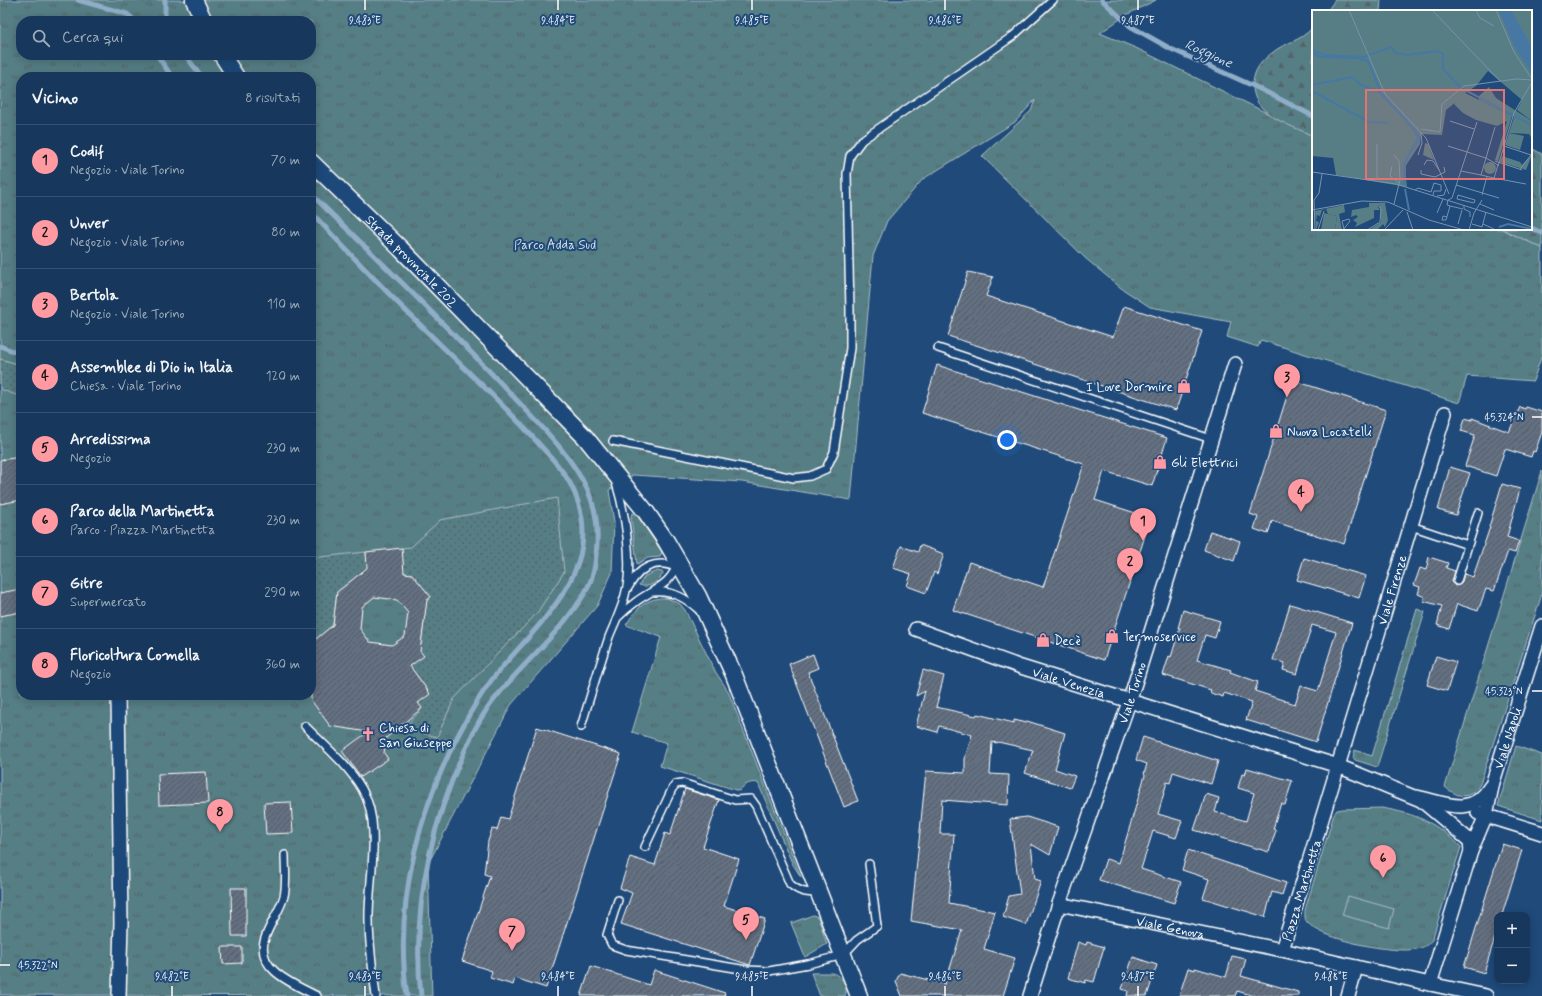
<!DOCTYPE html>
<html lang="it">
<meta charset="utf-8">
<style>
:root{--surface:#17385c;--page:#203f62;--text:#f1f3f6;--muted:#9eacbb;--line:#365272;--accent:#ff9aa2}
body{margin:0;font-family:Mynerve,sans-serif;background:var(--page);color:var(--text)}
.controls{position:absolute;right:12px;bottom:12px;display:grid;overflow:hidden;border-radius:8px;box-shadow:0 2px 10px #0003}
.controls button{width:36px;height:36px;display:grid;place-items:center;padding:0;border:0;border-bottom:1px solid var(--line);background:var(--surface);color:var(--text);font:20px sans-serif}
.you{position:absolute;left:1007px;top:440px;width:14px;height:14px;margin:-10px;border:3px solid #fff;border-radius:50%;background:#1a73e8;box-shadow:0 0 0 6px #1a73e833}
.badge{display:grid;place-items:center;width:26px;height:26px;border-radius:50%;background:var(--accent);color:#111;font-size:13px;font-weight:700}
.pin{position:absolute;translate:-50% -33px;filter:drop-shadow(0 1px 2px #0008)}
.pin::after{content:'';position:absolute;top:21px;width:14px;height:12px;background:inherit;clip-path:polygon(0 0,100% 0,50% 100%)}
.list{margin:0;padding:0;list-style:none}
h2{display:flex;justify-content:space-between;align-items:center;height:52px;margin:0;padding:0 16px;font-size:17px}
h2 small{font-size:13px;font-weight:400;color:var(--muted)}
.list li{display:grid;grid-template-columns:26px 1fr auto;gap:12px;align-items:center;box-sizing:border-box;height:72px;padding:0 16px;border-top:1px solid var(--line)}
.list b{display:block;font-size:15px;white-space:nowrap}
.list p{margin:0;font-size:13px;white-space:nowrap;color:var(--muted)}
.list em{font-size:13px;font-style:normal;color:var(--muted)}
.icon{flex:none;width:22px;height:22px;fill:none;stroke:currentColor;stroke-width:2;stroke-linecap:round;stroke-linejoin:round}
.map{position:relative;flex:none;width:1542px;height:996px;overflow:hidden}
.search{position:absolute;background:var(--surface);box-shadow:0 2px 10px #0003;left:16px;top:16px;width:300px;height:44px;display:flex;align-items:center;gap:10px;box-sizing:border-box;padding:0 14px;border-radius:16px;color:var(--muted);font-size:15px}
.panel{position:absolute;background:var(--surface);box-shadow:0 2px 10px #0003;left:16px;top:72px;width:300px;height:628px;border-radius:16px}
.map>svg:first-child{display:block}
.grass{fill:url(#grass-tufts);stroke:#abbec2;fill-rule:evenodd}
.forest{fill:url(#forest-firs);stroke:#abbec2}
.garden{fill:url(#garden-dots);stroke:#abbec2}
.pitch{fill:#577e85;stroke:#abbec2}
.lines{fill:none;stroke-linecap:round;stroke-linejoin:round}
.stream{stroke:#90aec8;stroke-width:5}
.building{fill:url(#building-hatch);stroke:#fff;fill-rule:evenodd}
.service-casing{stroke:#fff;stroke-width:10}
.minor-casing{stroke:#fff;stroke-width:16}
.tertiary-casing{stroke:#fff;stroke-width:19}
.service{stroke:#1f4a7a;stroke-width:7}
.minor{stroke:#1f4a7a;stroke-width:13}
.tertiary{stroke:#1f4a7a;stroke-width:16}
.ticks{fill:none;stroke:#fff;stroke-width:1.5}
.labels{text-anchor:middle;stroke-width:4;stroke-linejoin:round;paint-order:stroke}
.park-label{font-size:13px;fill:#d5dfe0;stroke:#1f4a7a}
.street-label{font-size:13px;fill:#fff;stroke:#1f4a7a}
.poi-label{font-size:13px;fill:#fff;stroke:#1f4a7a;text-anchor:start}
.water-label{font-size:14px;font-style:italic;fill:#d1dde8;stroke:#1f4a7a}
.inset-river{fill:none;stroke:#4678a3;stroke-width:2}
.inset-road{fill:none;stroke:#7992af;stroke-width:1}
.view{fill:#e47373;fill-opacity:0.15;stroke:#e47373;stroke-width:2}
.inset-edge{fill:none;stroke:#fff;stroke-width:2}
.ticks-label{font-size:10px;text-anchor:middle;fill:#fff;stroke:#1f4a7a;stroke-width:4;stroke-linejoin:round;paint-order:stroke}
</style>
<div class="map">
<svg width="1542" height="996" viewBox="0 0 1542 996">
<defs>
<pattern id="grass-tufts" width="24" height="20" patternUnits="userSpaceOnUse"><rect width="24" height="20" fill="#577e85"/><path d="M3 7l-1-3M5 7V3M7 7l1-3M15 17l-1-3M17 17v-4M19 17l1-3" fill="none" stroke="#526568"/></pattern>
<pattern id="forest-firs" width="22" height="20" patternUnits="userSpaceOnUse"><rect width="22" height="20" fill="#577e85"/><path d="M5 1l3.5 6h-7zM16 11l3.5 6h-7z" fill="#526568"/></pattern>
<pattern id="garden-dots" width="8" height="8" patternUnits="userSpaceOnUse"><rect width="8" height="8" fill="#577e85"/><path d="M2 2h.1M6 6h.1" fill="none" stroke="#526568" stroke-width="1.8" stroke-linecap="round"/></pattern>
<pattern id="building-hatch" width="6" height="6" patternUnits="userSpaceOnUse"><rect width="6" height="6" fill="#637082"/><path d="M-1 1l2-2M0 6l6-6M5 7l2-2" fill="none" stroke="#555a62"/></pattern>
</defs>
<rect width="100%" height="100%" fill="#1f4a7a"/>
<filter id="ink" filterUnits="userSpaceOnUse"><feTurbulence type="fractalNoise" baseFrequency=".025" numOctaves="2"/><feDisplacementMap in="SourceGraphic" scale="8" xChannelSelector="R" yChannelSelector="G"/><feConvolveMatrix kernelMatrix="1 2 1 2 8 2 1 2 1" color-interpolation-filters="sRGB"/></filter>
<g filter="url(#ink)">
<!-- grass -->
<path class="grass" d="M 0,0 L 1156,0 L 1126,15 L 1100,33 L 1138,49 L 1313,136 L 1313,229 L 1502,229 L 1542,248 L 1542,355 L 1533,381 L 1467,376 L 1459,403 L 1261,340 L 1258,347 L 1227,337 L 1231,322 L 1150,307 L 1121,288 L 1085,258 L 982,156 L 1031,111 L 1035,100 L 1015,122 L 923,179 L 887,221 L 873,256 L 851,500 L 742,482 L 633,475 L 609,490 L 614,522 L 612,573 L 597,606 L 511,705 L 428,864 L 432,996 L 0,995 ZM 21,21 L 311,21 L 311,55 L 21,55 ZM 21,77 L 311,77 L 311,695 L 21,695 Z
M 1542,471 L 1542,594 L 1480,784 C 1471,800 1458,798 1445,787 Z
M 632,513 L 637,515 L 662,552 L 660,557 L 648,558 L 637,564 L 631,517 Z
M 657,571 L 662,572 L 663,574 C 658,582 649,589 639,585 L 645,576 Z
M 667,598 L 680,604 L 685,610 L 715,671 L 728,691 L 801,877 L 792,863 L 758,783 C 750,781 744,785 739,791 L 660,766 L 667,743 L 632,732 L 661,637 L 626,625 C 636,609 646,597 667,598 Z
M 1417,609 L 1425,612 L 1377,767 L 1355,760 L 1353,757 L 1355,750 L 1372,756 Z
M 1516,746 L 1542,755 L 1542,820 L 1498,806 Z
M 1382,808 C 1416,814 1436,822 1461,847 L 1432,940 C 1428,945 1424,947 1417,949 C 1395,954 1321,940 1307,922 C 1304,919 1305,914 1305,910 L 1334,814 L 1337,810 L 1343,809 Z
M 813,915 L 818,917 L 827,944 L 805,957 L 791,923 Z
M 832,973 C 842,976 849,986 845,996 L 820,996 L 811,973 Z"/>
<!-- forest -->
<path class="forest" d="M 1335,0 L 1381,0 L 1380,11 L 1327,11 Z
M 1313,27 L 1313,136 C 1289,124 1251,115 1253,83 C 1254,70 1261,61 1272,53 C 1286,41 1299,43 1313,27 Z
M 1531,148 L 1542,154 L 1542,248 L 1502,229 L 1531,229 Z
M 0,346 L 21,354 L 21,365 L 0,359 Z"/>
<!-- garden -->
<path class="garden" d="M 0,359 L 21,365 L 21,397 L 0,389 Z
M 557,498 L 564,572 L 537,613 L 454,699 L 437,737 L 404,728 L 422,709 L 418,703 L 430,694 L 410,666 L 423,656 L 418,648 L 421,645 L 426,606 L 424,603 L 431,597 L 412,574 L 366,569 L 337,592 L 333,625 L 311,643 L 311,558 L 366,552 L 367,563 L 402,548 L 411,547 L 440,520 Z"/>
<!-- pitch -->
<path class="pitch" d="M 1348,896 L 1394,909 L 1389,928 L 1342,915 Z"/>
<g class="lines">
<!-- stream -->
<path class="stream" d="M 78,0 L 127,14 L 135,21
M 1102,0 L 1130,26 L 1171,49 L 1258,88 L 1313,116
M 165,21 L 165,0
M 157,55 L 172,77
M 185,55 L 202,77
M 311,194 C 378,259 445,324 510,393 C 537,422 571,454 588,491 C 595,507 598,525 597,543 C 596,554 596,566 592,577 C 587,593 575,608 564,622 C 537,655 494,691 475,729 C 433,813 411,903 421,996
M 311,212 C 356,261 402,308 450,354 C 480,383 511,412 539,444 C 551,457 563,470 571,485 C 611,564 543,618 498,672 C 487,685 477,701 469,715 C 421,799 393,900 407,996
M 1531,228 L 1542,233
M 0,346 L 21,354"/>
</g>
<!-- building -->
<path class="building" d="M 968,272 L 993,277 L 986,296 L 1113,337 L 1124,306 L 1202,331 L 1176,410 L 948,336 Z
M 937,365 L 1167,438 L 1152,486 L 1104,471 L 1095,500 L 1151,518 L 1104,660 L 953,610 L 969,562 L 1043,587 L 1084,464 L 922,413 Z
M 1292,380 L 1386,410 L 1344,544 L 1272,521 L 1268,534 L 1254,529 L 1258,517 L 1250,514 Z
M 1520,407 L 1525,409 L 1526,407 L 1542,412 L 1542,432 L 1535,452 L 1533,451 L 1531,457 L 1505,449 L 1496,476 L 1465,466 L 1475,435 L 1461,431 L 1465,418 L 1472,420 L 1472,418 L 1509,432 Z
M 21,457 L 21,500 L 0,504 L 0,460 Z
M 1450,467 L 1470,473 L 1456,515 L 1438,510 Z
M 1502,484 L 1520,489 L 1507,537 L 1519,541 L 1515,553 L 1508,551 L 1494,591 L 1486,589 L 1478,611 L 1457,604 L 1449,629 L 1437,625 L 1442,606 L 1423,601 L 1425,597 L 1418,594 L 1420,587 L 1414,585 L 1420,568 L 1426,570 L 1429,557 L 1448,563 L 1446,568 L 1455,571 L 1452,582 L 1455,586 L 1461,584 L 1464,574 L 1473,577 L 1490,527 L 1489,527 Z
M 1210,531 L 1240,541 L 1234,561 L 1204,550 Z
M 920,545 L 944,554 L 937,574 L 934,572 L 926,593 L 907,586 L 911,574 L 893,568 L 901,546 L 918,552 Z
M 402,548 L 404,573 L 412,574 L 431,597 L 427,600 L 420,651 L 424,656 L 410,666 L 430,694 L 418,703 L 422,708 L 386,738 L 384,753 L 388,759 L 361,777 L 342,751 L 368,732 L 330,726 L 311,700 L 311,643 L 333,625 L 337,592 L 367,568 L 366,552 ZM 374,597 L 397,600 L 408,613 L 405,636 L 392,645 L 370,642 L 360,629 L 362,607 Z
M 1304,558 L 1366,576 L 1359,598 L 1297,580 Z
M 21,589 L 21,612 L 0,616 L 0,593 Z
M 1290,604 L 1352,623 L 1316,742 L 1246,720 L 1252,702 L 1224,693 L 1223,697 L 1210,693 L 1211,690 L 1163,675 L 1169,656 L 1171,657 L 1180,628 L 1178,628 L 1183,610 L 1220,621 L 1215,638 L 1205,635 L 1197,660 L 1231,670 L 1230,672 L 1258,682 L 1255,691 L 1295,704 L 1301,686 L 1318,691 L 1336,632 L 1312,625 L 1297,674 L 1283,670 L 1285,663 L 1273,660 Z
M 813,654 L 818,668 L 808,672 L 858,801 L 844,807 L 789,664 Z
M 1436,656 L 1456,662 L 1447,691 L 1427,685 Z
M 923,670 L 944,676 L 936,707 L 976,716 L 977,714 L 1014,723 L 1014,720 L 1027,723 L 1027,721 L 1065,733 L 1055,769 L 1075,776 L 1070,788 L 1025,773 L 1033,750 L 998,742 L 997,743 L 992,742 L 990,774 L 1009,775 L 1008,805 L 942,800 L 940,834 L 954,834 L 949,903 L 995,912 L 984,949 L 1015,958 L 1003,996 L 902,996 L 896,981 L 900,973 L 945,984 L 962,930 L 911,921 L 926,771 L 965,773 L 965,758 L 972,735 L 939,726 L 937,732 L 916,726 L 925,691 L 916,696 Z
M 537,727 L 621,754 L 546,988 L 515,978 L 513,985 L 490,978 L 492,971 L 462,961 L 490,876 L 484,874 L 488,841 L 492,829 L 497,830 L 501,817 L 508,819 Z
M 1143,737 L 1218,761 L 1211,784 L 1173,772 L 1170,783 L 1167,782 L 1158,814 L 1182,821 L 1176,838 L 1153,831 L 1141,869 L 1181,882 L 1174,903 L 1099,880 L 1106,859 L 1119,863 L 1145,775 L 1144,774 L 1147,764 L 1136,760 Z
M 1247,768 L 1292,781 L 1285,805 L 1281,803 L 1273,829 L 1276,830 L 1269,852 L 1194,830 L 1206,794 L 1219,798 L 1215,812 L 1246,821 L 1254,793 L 1238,788 L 1242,774 L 1245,775 Z
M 206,772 L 208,803 L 159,805 L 158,774 Z
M 685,789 L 719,800 L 703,847 L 739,859 L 724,906 L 765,919 L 750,965 L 621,924 L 632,893 L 620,888 L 630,857 L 655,865 L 665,833 L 670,835 Z
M 291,802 L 293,833 L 266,834 L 264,803 Z
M 1027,817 L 1058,827 L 1050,855 L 1031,844 L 1035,879 L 1041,881 L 1026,925 L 1003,917 L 1009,896 L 1020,894 L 1010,819 Z
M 1502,844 L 1522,850 L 1502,915 L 1497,915 L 1497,931 L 1484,973 L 1464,967 Z
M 1188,850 L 1286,883 L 1282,895 L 1272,892 L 1265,917 L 1203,898 L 1209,879 L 1182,870 Z
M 231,888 L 246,888 L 246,936 L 232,936 Z
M 1078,942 L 1086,945 L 1087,942 L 1104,947 L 1094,982 L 1086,980 L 1085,983 L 1068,978 Z
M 222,947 L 242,947 L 242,963 L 223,964 Z
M 1232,956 L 1246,959 L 1241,976 L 1298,992 L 1298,996 L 1255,996 L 1237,991 L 1235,996 L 1179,996 L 1188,968 L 1195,970 L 1195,968 L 1226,977 Z
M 1133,957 L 1157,965 L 1147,996 L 1127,996 L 1128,991 L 1122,989 Z
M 591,966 L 649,985 L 654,970 L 725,993 L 724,996 L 581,996 Z"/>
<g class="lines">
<defs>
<path id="service" d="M 938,348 L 1211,439
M 613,441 L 794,478 L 810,476 L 826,469 L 834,452 L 850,348 L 850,311 L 847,174 L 850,156 L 862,140 L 1013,36 L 1053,0
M 1411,526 L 1468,545
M 1457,581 L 1478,513
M 628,588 C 639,567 656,558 678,568
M 653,592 C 672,590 686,598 699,610
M 617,618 C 623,612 630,606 637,601 C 652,590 673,584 677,563
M 305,726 C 325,746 347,764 362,789 C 383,825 368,880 369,920 C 369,946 373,971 376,996
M 581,727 C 590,697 599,667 609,637 C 615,622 623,607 626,591 C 633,562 625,511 616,483
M 645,847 L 672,789 L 676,784 L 682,783 L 735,800 L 751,799 L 756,806 L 790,884 C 799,892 806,893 818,893
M 285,855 C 285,868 287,883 284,896 C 280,911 270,923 265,938 C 254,970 296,985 317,996
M 618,900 L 607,935 L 612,945 L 626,950 L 747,970 L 769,971 L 808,964 L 843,955 L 857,940 L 877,926 L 869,864"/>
<g id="minor">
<path id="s1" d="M 916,629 L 1021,667 L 1338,766 L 1445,413"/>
<path d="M 118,695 L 121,923 L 119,996"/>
<path d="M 1338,766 L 1421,800 L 1470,841 L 1471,851 L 1430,984 L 1282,950 Z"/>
<path d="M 1417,797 C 1445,803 1472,818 1490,787"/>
<path d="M 1478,813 L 1542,833"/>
<path id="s2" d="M 1471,851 L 1486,815 L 1493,782 L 1542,626"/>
<path id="s3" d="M 1059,904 L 1282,950"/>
<path d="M 1430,984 L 1486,996"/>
<path id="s4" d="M 1030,996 L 1059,904 L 1129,702 L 1235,364"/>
<path d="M 1348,996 L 1356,967"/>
</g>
<g id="tertiary">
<path d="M 194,0 L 204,21"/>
<path d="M 222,55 L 236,77"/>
<path id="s5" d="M 311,162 L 401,249 L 585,437 L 646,512 L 666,541 L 698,596 L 734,675 L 859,996"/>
</g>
</defs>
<!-- service casing -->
<use href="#service" class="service-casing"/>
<!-- minor casing -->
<use href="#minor" class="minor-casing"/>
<!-- tertiary casing -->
<use href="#tertiary" class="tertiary-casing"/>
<!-- service -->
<use href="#service" class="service"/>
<!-- minor -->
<use href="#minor" class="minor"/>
<!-- tertiary -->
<use href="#tertiary" class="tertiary"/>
</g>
</g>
<!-- ticks -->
<path class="ticks" d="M 365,0 L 365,10M 558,0 L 558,10M 752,0 L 752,10M 945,0 L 945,10M 1138,0 L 1138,10M 1532,417 L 1542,417M 1532,691 L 1542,691M 0,965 L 10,965M 172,986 L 172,996M 365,986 L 365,996M 558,986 L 558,996M 752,986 L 752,996M 945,986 L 945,996M 1138,986 L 1138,996M 1331,986 L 1331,996"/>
<!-- icons -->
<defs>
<symbol id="shop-bare" viewBox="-9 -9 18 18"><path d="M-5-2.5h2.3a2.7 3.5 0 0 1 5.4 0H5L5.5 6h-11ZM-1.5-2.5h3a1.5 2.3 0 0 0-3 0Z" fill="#ff9aa2" stroke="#1f4a7a" stroke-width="2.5" paint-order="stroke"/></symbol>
<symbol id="church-bare" viewBox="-9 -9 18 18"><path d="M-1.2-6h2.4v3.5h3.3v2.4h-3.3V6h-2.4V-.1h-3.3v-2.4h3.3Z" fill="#ff9aa2" stroke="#1f4a7a" stroke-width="2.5" paint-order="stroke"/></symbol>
</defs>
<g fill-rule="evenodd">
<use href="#shop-bare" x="1174" y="376" width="20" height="20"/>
<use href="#shop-bare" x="1266" y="421" width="20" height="20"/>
<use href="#shop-bare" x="1150" y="452" width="20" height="20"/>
<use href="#shop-bare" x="1102" y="626" width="20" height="20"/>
<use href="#shop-bare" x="1033" y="630" width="20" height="20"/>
<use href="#church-bare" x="358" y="724" width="20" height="20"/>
</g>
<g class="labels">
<!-- park labels -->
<g class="park-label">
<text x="555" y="249">Parco Adda Sud</text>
</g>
<!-- street labels -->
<g class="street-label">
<text dy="5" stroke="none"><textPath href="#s5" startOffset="141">Strada provinciale 202</textPath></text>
<text dy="5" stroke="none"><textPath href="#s1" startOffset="628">Viale Firenze</textPath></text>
<text dy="5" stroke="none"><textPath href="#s1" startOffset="162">Viale Venezia</textPath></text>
<text dy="5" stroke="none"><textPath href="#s4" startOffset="320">Viale Torino</textPath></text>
<text dy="5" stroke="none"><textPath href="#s2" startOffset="119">Viale Napoli</textPath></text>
<text transform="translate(1301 890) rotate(-73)" y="5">Piazza Martinetta</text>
<text dy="5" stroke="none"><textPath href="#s3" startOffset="114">Viale Genova</textPath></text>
</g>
<!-- poi labels -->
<g class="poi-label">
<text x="1173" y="391" text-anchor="end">I Love Dormire</text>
<text x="1287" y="436">Nuova Locatelli</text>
<text x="1171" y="467">Gli Elettrici</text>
<text x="1123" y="641">Termoservice</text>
<text x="1054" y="645">Decè</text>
<text x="379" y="732">Chiesa di<tspan x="379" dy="15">San Giuseppe</tspan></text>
</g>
<!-- water labels -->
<g class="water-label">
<text transform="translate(1209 53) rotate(24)" y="5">Roggione</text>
</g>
</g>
<!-- overview -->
<g transform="translate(1312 10)">
<rect width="220" height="220" fill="#1f4a7a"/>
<path d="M 0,0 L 220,0 L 220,111 L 205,100 L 210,90 L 176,61 L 164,76 L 153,83 L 200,106 L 186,151 L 183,150 L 195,111 L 185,116 L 164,110 L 151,103 L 142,94 L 144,92 L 134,100 L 130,125 L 109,124 L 108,134 L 93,157 L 95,177 L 24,165 L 21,148 L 0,146 ZM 197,123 L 212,126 L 208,140 L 193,135 ZM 113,133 L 116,134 L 122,150 L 111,145 ZM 220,145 L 214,160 L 188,152 L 190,146 L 208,152 L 210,155 ZM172 158a6 6 0 1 1 12 0a6 6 0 1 1-12 0ZM 57,193 L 73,193 L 76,210 L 73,217 L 71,214 L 65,220 L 57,220 L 69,212 L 68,195 L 66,197 L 68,200 L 62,200 L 62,208 L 43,217 L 45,213 L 41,210 L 46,207 L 44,205 L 39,207 L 40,200 L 57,197 ZM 32,195 L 33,202 L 27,204 L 30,220 L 23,220 L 25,206 L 16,204 L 14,199 L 10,200 L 8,206 L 5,205 L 4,211 L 7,212 L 4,220 L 3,201 Z" fill="#577e85"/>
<path d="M 155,0 L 162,0 L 179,22 L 188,15 L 183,0 L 187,0 L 193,18 L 220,63 L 220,70 L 189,69 L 189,54 L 162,20 ZM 199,0 L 220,0 L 220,22 L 210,21 ZM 220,73 L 220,98 L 211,90 ZM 177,77 L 184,88 L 220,111 L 220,129 L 217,124 L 197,123 L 202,107 L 167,90 L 167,86 ZM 0,82 L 57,112 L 77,113 L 45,113 L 0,90 Z" fill="#577e85"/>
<path d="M 104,124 L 105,131 L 93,146 L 90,145 L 93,142 L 91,131 L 87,131 L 79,138 L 79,130 L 90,130 Z" fill="#577e85"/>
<path d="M 12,203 L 25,206 L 23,220 L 9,220 Z" fill="#577e85"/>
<path d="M 187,0 L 199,0 L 220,37 L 220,63 L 202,36 Z" fill="#4678a3"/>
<path class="inset-river" d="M 0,40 L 12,45 L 52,47 L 79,37 L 84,43 L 95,45 L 126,41 L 131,44 L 131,59 L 149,78 L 220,115M 0,43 L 8,47 L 46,48 L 56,51 L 69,83 L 107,125 L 107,131 L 97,144 L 93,156 L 93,175M 0,75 L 40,67 L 49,75 L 66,81 L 101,118 L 106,128 L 92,154 L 92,174M 0,81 L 57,112 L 77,113M 93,179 L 97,200M 187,217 L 196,214 L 220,219"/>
<path class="inset-road" d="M 37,0 L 73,84 L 114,128 L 137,184M 120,0 L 188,71M 164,0 L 168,8 L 182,16M 184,0 L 202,42 L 220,69M 138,111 L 162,119M 109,119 L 128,122 L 130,94 L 152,76 L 204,69 L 220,70M 65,134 L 65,170M 136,136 L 174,148 L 183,117M 192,136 L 219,145 L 208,159M 82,145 L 87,151 L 88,170 L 82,194M 106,145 L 110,133 L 109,123M 174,148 L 186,155 L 182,168 L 169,165 ZM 183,151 L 210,160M 112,155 L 115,150 L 121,151 L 127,160M 80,156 L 78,166 L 87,173M 186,156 L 202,103 L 220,72M 109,160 L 109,164 L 123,167 L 133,162 L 132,157M 149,161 L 169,165M 0,162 L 84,174 L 220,217M 182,168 L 214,174M 144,175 L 187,188M 103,180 L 106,178 L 119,182 L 122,173 L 129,175 L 129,181 L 122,181 L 121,185M 146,185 L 163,190 L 162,193 L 145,189 ZM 170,185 L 175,166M 125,186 L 132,185 L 134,179M 140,188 L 165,112M 168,194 L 182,200M 152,195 L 152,199 L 158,202 L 158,207M 138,196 L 151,199M 0,200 L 50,191 L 76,192 L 117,210 L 152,220M 95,202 L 101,220M 125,203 L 131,189M 135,207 L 131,206 L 130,210 L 134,210 L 138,196 L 135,195 L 136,190 L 140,188M 146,214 L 150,200M 160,214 L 170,217 L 174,202M 171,214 L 182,219M 3,220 L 2,190 L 7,183 L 10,164M 6,220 L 12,201M 31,220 L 38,211 L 37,209 L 30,211 L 32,219M 55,220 L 68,212 L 69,199 L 67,196 L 69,198M 72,220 L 91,200M 157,220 L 162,203 L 170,190"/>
<path class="view" d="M 54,80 L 192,80 L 192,169 L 54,169 Z"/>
<rect width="220" height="220" class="inset-edge"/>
</g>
<g class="ticks-label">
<text x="365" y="24">9.483°E</text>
<text x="558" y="24">9.484°E</text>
<text x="752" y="24">9.485°E</text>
<text x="945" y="24">9.486°E</text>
<text x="1138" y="24">9.487°E</text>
<text x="1504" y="421">45.324°N</text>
<text x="1504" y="695">45.323°N</text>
<text x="38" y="969">45.322°N</text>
<text x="172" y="980">9.482°E</text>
<text x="365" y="980">9.483°E</text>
<text x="558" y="980">9.484°E</text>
<text x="752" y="980">9.485°E</text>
<text x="945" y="980">9.486°E</text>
<text x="1138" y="980">9.487°E</text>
<text x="1331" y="980">9.488°E</text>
</g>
</svg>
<div class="controls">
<button>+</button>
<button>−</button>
</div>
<div class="you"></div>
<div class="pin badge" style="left:1143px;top:541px">1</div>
<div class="pin badge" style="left:1130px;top:581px">2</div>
<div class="pin badge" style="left:1287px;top:397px">3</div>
<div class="pin badge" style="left:1301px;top:512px">4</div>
<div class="pin badge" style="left:746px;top:940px">5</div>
<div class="pin badge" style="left:1383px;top:878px">6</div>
<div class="pin badge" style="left:512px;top:951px">7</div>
<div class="pin badge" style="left:220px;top:832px">8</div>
<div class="search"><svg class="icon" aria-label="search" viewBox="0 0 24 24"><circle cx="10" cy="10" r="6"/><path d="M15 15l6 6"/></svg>Cerca qui</div>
<section class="panel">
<h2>Vicino<small>8 risultati</small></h2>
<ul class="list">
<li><span class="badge">1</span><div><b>Codif</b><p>Negozio · Viale Torino</p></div><em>70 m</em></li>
<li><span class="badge">2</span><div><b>Unver</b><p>Negozio · Viale Torino</p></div><em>80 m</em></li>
<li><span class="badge">3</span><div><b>Bertola</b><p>Negozio · Viale Torino</p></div><em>110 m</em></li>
<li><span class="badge">4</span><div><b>Assemblee di Dio in Italia</b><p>Chiesa · Viale Torino</p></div><em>120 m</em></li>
<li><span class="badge">5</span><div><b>Arredissima</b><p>Negozio</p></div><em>230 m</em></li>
<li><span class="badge">6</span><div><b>Parco della Martinetta</b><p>Parco · Piazza Martinetta</p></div><em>230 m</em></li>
<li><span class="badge">7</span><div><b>Gitre</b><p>Supermercato</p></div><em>290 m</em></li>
<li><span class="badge">8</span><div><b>Floricoltura Comella</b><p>Negozio</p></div><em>360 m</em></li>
</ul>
</section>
</div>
